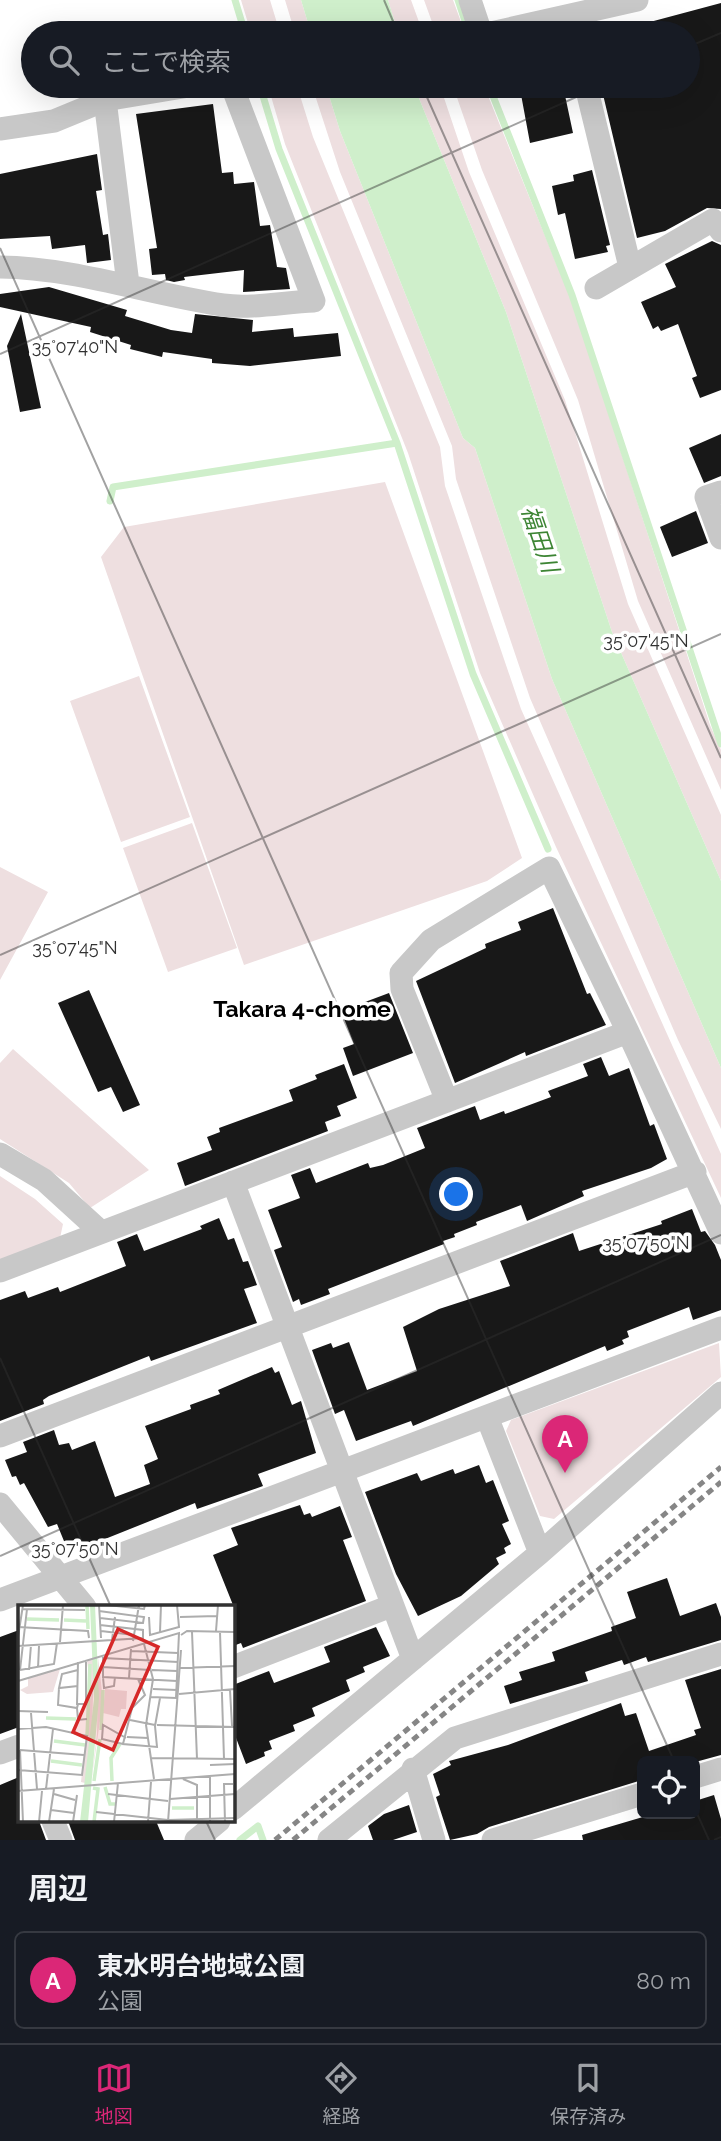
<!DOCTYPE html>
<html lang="ja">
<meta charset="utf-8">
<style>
:root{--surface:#171b24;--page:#20242c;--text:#f1f3f6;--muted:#9ea1a6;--line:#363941;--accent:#db2777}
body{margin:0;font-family:Raleway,"Noto Sans JP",sans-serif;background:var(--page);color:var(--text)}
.controls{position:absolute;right:21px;bottom:21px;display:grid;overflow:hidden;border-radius:10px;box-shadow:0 7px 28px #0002}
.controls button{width:63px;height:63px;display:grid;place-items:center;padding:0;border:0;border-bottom:2px solid var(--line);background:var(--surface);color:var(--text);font:35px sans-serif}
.you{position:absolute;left:457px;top:1195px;width:24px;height:24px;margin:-18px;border:5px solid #fff;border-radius:50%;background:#1a73e8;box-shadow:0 0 0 10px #1a73e833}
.badge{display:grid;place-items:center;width:46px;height:46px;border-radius:50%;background:var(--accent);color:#fff;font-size:23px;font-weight:700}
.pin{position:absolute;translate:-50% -58px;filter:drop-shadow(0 2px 4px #0008)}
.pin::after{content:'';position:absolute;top:37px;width:24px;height:21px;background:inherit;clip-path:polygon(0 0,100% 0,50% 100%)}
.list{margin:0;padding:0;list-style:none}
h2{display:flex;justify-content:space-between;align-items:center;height:91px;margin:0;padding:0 28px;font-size:30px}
h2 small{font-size:23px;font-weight:400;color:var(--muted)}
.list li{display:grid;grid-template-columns:46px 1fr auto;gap:21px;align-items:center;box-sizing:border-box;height:98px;margin:0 14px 14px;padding:0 14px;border:2px solid var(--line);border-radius:10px}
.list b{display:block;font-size:26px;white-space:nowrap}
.list p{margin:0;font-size:23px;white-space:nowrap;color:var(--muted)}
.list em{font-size:23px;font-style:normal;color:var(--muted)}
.icon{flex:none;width:38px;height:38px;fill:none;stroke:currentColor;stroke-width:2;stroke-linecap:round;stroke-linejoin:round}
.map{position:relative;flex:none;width:721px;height:1840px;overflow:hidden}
.search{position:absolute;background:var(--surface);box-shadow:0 7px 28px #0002;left:21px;right:21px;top:21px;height:77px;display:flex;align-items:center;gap:18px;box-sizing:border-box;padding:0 24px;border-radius:38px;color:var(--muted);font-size:26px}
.sheet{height:203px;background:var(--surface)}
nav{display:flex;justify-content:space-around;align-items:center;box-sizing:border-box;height:98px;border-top:2px solid var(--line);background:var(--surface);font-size:19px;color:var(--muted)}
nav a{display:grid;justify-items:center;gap:4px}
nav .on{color:var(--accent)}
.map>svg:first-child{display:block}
.green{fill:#eedfe0}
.water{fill:#cfefcb}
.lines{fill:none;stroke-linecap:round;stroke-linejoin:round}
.stream{stroke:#cfefcb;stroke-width:7}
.building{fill:#181818}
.minor{stroke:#c8c8c8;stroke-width:23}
.rail{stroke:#868686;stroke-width:5;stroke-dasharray:7 5;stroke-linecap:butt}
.ticks{fill:none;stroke:#313131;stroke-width:2;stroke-opacity:0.45}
.labels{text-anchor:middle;stroke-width:7;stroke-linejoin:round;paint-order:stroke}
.water-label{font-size:23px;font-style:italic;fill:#3d8534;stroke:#fff}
.neighbourhood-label{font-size:23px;font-weight:bold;fill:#000;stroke:#fff}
.inset-river{fill:none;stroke:#cfefcb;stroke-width:3.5}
.inset-road{fill:none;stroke:#adadad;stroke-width:2}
.view{fill:#d62828;fill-opacity:0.15;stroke:#d62828;stroke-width:3.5}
.inset-edge{fill:none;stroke:#313131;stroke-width:3.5}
.ticks-label{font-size:18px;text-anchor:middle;fill:#313131;stroke:#fff;stroke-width:7;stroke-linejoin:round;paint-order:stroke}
</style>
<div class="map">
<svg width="721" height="1840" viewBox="0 0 721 1840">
<rect width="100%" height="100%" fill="#fff"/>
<!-- green -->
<path class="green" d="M 241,0 L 270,0 L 280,33 L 251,33 Z
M 285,0 L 301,0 L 311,33 L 295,33 Z
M 388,0 L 411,0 L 423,33 L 398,33 Z
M 424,0 L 453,0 L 465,33 L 436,33 Z
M 268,86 L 297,86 L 313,137 L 440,447 L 445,486 L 521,709 L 721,1154 L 721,1198 L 556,847 L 480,673 L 408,453 L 285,144 Z
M 312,86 L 326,86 L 340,131 L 463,438 L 475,448 L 552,679 L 721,1068 L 721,1129 L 678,1040 L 530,698 L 456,479 L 452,446 L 340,172 Z
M 414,86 L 440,86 L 469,172 L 565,400 L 628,604 L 721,815 L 721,881 L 612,632 L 506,312 Z
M 453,86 L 484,86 L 572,302 L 710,725 L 721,750 L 721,790 L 638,601 L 578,400 L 482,170 Z
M 385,482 L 522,858 L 487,881 L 244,965 L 101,557 L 124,527 Z
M 139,676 L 190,817 L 121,842 L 70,701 Z
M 192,823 L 237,948 L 168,972 L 123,848 Z
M 0,867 L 48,892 L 0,980 Z
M 13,1049 L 149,1170 L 90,1208 L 69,1183 L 0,1139 L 0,1063 Z
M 0,1176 L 35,1199 L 63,1224 L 60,1238 L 0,1260 Z
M 719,1343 L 721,1377 L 554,1519 L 540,1516 L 506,1431 L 511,1420 Z"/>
<!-- water -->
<path class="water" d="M 301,0 L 388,0 L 398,33 L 311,33 Z
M 326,86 L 414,86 L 506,312 L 612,632 L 721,881 L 721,1068 L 552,679 L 475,448 L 463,438 L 340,131 Z"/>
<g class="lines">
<!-- stream -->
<path class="stream" d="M 235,0 L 245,33
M 458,0 L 469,33
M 260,86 L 279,149 L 397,443 L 473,674 L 548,849
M 489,86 L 572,295 L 721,744
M 110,501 L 113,487 L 397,443
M 240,1840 L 258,1826 L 263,1840"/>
</g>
<!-- building -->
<path class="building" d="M 721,3 L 721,209 L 707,208 L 665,231 L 637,238 L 601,86 L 688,86 L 688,33 L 636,33 L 635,26 Z
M 531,86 L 563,86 L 573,133 L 530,143 L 520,89 Z
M 213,104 L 222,173 L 233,172 L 234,184 L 254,182 L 260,226 L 270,225 L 277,267 L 286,268 L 290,289 L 243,292 L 244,270 L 184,277 L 185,280 L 174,282 L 166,280 L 165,274 L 152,275 L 149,249 L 157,248 L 136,114 Z
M 97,154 L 102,190 L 96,191 L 103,235 L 108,234 L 111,260 L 87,263 L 85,245 L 52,249 L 50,236 L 0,239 L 0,174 Z
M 592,170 L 610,245 L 606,246 L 608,252 L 575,259 L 565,213 L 558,215 L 552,186 L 574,181 L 573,175 Z
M 712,241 L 721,245 L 721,390 L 700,398 L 692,378 L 697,376 L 678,324 L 661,331 L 658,326 L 653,329 L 641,302 L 676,287 L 665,264 Z
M 49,287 L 127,310 L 125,316 L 171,330 L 192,333 L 195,314 L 253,320 L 252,332 L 293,328 L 294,337 L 338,333 L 341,356 L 250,366 L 212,363 L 212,359 L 163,352 L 162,357 L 130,349 L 131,345 L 90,332 L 91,327 L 0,307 L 0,294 Z
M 21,314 L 41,408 L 20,412 L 7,346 Z
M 721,434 L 721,476 L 704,483 L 689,448 Z
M 696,511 L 708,543 L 672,557 L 660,527 Z
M 553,908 L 587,994 L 590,993 L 606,1025 L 526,1056 L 525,1052 L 455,1083 L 416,981 L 486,948 L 485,944 L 521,930 L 518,922 Z
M 89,990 L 140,1105 L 123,1112 L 111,1087 L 98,1092 L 58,1003 Z
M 389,993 L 413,1053 L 353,1076 L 343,1048 L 354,1044 L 341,1011 Z
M 601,1057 L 609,1076 L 629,1068 L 650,1126 L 654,1124 L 667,1159 L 651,1168 L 582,1191 L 584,1196 L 527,1221 L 521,1205 L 476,1222 L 477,1225 L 454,1234 L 455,1237 L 443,1241 L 444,1244 L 328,1289 L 330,1294 L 301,1305 L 299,1299 L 293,1302 L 274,1250 L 282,1247 L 268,1210 L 300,1198 L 291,1175 L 310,1168 L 316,1183 L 368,1163 L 370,1168 L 383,1165 L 425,1148 L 417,1128 L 475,1106 L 480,1120 L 504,1111 L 505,1114 L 551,1097 L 548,1091 L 588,1076 L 583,1064 Z
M 344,1064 L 357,1098 L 337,1106 L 341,1116 L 325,1122 L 328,1131 L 185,1186 L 177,1163 L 212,1150 L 207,1137 L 220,1132 L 219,1128 L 293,1101 L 289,1090 L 317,1079 L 315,1075 Z
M 692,1209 L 701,1232 L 705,1231 L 715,1245 L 721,1260 L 721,1310 L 693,1320 L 689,1307 L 627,1331 L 629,1337 L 622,1340 L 624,1344 L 607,1351 L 605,1346 L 413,1426 L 411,1421 L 356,1441 L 344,1410 L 335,1414 L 312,1350 L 331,1343 L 333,1348 L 349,1342 L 367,1390 L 417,1371 L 403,1327 L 439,1309 L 510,1286 L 500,1261 L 573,1233 L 579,1251 L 662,1224 L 661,1221 Z
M 219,1218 L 228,1240 L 234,1238 L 243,1262 L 248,1261 L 257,1285 L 244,1289 L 257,1323 L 151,1361 L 149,1356 L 49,1396 L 43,1400 L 44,1404 L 0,1421 L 0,1300 L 25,1291 L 28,1298 L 58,1287 L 60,1292 L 126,1266 L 117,1242 L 137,1234 L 144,1251 L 202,1229 L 200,1226 Z
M 272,1367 L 275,1373 L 279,1371 L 292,1405 L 301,1401 L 316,1453 L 258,1474 L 263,1486 L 197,1509 L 195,1503 L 80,1549 L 77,1542 L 66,1546 L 57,1524 L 48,1527 L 24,1483 L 20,1485 L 16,1476 L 12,1477 L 5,1460 L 27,1452 L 23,1442 L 54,1430 L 59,1445 L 69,1443 L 72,1450 L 95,1441 L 115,1497 L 150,1484 L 144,1465 L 158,1459 L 145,1426 L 191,1409 L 190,1405 L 220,1394 L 218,1390 Z
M 479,1465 L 486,1483 L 493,1480 L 509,1521 L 502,1524 L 511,1544 L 504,1548 L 506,1553 L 496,1558 L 499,1564 L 461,1596 L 418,1616 L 396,1574 L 365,1492 L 417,1473 L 421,1481 L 453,1469 L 455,1474 Z
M 300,1505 L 304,1515 L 310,1513 L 312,1517 L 340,1506 L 352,1537 L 343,1540 L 366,1601 L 243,1648 L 241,1643 L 233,1646 L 233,1605 L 213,1555 L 238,1545 L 231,1528 Z
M 667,1578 L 680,1616 L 716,1603 L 721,1617 L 721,1640 L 648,1662 L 646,1657 L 624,1665 L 622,1660 L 585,1672 L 588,1681 L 510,1704 L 504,1686 L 522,1680 L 519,1672 L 555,1661 L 552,1652 L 612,1631 L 611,1627 L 636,1618 L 627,1592 Z
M 376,1627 L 390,1656 L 363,1667 L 365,1672 L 346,1680 L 350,1691 L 312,1708 L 315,1716 L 293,1725 L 295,1731 L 269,1741 L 272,1749 L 264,1752 L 265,1756 L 246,1764 L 233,1730 L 233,1685 L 269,1671 L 274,1683 L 330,1662 L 324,1647 Z
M 19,1630 L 19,1727 L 0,1734 L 0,1637 Z
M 721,1669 L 721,1755 L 699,1761 L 642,1761 L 642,1780 L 489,1827 L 477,1834 L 450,1840 L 436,1797 L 440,1795 L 433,1774 L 451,1765 L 449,1761 L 508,1745 L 621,1703 L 625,1716 L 636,1713 L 649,1751 L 696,1735 L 694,1730 L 701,1728 L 685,1680 Z
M 19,1777 L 19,1821 L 39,1821 L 46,1840 L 0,1840 L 0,1785 Z
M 714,1795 L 721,1819 L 721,1840 L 583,1840 L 582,1835 L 653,1814 L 695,1814 L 695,1801 Z
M 409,1805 L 417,1832 L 393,1840 L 373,1840 L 368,1826 L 384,1814 Z
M 68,1821 L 156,1821 L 164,1840 L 75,1840 Z"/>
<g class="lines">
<!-- minor -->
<path class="minor" d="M 470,0 L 481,33
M 491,33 L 637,0
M 586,86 L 630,267
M 105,100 L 128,284
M 0,129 L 54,121 L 105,100 L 189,86
M 0,267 C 76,268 148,294 223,305 C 252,309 285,302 314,301 L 232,86
M 596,288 L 713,220 L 721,231
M 721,492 L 706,497 L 721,538
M 447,1101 L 402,989 L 401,973 L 431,940 L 549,868 L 628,1032
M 0,1154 L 44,1180 L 101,1232
M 233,1182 L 413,1659
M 0,1271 L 628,1032 L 721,1233
M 487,1417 L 540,1553
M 0,1436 L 695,1172
M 0,1504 L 85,1607
M 0,1600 L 721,1328
M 233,1667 L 391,1606
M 0,1753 L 19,1746
M 413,1769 L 434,1840
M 695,1777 L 721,1769
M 233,1809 L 540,1553 L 721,1393
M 53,1821 L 61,1840
M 196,1840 L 219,1821
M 329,1840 L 455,1738 L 721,1654
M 493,1840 L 642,1794"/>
<!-- rail -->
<path class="rail" d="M 275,1840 L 721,1467
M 293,1840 L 721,1482"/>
</g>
<!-- ticks -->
<path class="ticks" d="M 384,0 L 398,33M 688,47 L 721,33M 422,86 L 721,758M 0,248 L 674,1761M 0,354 L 601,86M 0,955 L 721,634M 0,1358 L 111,1607M 0,1556 L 721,1235M 695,1809 L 709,1840M 206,1821 L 215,1840M 714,1840 L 721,1837"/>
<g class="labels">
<!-- water labels -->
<g class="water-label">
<text transform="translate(540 539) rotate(71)" y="8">福田川</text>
</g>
<!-- neighbourhood labels -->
<g class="neighbourhood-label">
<text x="302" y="1017">Takara 4-chome</text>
</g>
</g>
<!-- overview -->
<g transform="translate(18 1605)">
<rect width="217" height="217" fill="#fff"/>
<path d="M 80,52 L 85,95 L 73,178 L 79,129 ZM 76,53 L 74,129 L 67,178 L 63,177 L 73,87 L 69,55 ZM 42,64 L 35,87 L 9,89 L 2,85 L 10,81 L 10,73 ZM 87,84 L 109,86 L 108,104 L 103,104 L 101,112 L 85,108 Z" fill="#eedfe0"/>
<path d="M 72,0 L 77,0 L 81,93 L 70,217 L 62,217 L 76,94 Z" fill="#cfefcb"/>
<path class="inset-river" d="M 69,0 L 70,24M 9,14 L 41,15M 46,15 L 68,16M 28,113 L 58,114M 83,125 L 85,85M 69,131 L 72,59M 36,136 L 67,140M 33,156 L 64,160M 76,176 L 82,134M 94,176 L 93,153 L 102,139M 87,182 L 92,199 L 97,199M 75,183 L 80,184 L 76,217M 154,203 L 176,203"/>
<path class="inset-road" d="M 81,0 L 83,33M 89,0 L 126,4 L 127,0M 5,4 L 67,5M 81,6 L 126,12 L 125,18 L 82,13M 131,12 L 132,30 L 161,22 L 159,0M 162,12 L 199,11M 0,22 L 70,26 L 71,33M 83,26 L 116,30M 198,26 L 200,0M 142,27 L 143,0M 174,27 L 179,154M 202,27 L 206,154M 163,30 L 169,26 L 217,27M 0,32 L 5,0M 94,35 L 97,12M 115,36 L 121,0M 42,37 L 45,0M 126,39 L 135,74 L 128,120 L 136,174M 0,41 L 125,33 L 125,25 L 82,20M 113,46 L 160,48M 85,50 L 85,72 L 159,76M 85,53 L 160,57M 60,57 L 59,99 L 68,99 L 68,55M 85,62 L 132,65M 20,63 L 21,41M 162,63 L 217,61M 2,65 L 9,4M 2,65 L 36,59 L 39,38M 11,65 L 13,40M 134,65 L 159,66M 85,72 L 86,83 L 96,81 L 97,72M 111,73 L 113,44M 120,74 L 127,90 L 114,103 L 105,139 L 139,142 L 137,121 L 142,93M 0,76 L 161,28 L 158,93 L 133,92M 60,81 L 41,83 L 44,69 L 60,65M 41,83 L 40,100 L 59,103 L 60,99M 135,84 L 159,85M 212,85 L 214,121M 161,89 L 217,84M 59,103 L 60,115 L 69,114M 0,106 L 30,107M 13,108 L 19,184M 112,115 L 137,120M 139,120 L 217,122M 0,124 L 28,122 L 69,131 L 64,170 L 0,165M 109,132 L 130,133M 105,139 L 84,134 L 85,120 L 108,133M 2,145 L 5,217M 2,145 L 66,150M 133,153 L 217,154M 192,160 L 217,159M 165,174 L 179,180 L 179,215M 28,184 L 35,124M 0,186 L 217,169M 36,189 L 57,195M 90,189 L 150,196M 152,194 L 217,189M 33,205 L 56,208M 78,207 L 150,215 L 217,213M 21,217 L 24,186M 31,217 L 36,184M 55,217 L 59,190M 96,217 L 100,178M 130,217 L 133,177M 150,217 L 163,45M 192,217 L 192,171M 207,217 L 206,179 L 215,179"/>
<path class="view" d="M 100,24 L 140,42 L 95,145 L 55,127 Z"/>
<rect width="217" height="217" class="inset-edge"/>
</g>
<g class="ticks-label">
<text x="75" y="353">35°07'40"N</text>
<text x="646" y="647">35°07'45"N</text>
<text x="75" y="954">35°07'45"N</text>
<text x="646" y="1249">35°07'50"N</text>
<text x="75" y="1555">35°07'50"N</text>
</g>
</svg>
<div class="controls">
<button><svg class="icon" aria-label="locate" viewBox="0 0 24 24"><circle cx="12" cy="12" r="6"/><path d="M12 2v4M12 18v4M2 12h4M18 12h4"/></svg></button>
</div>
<div class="you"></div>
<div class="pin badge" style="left:565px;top:1473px">A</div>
<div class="search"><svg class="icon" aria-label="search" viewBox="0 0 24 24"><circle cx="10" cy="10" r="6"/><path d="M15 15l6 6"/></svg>ここで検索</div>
</div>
<section class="sheet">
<h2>周辺<small></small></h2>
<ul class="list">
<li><span class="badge">A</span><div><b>東水明台地域公園</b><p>公園</p></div><em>80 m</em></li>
</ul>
</section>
<nav>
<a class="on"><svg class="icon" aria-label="map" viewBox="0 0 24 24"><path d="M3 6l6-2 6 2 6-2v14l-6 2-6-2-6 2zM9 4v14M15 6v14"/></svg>地図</a>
<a><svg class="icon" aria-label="directions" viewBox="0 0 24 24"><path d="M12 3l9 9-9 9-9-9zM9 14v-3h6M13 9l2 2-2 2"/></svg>経路</a>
<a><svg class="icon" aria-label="saved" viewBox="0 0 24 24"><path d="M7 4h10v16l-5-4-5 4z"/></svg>保存済み</a>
</nav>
